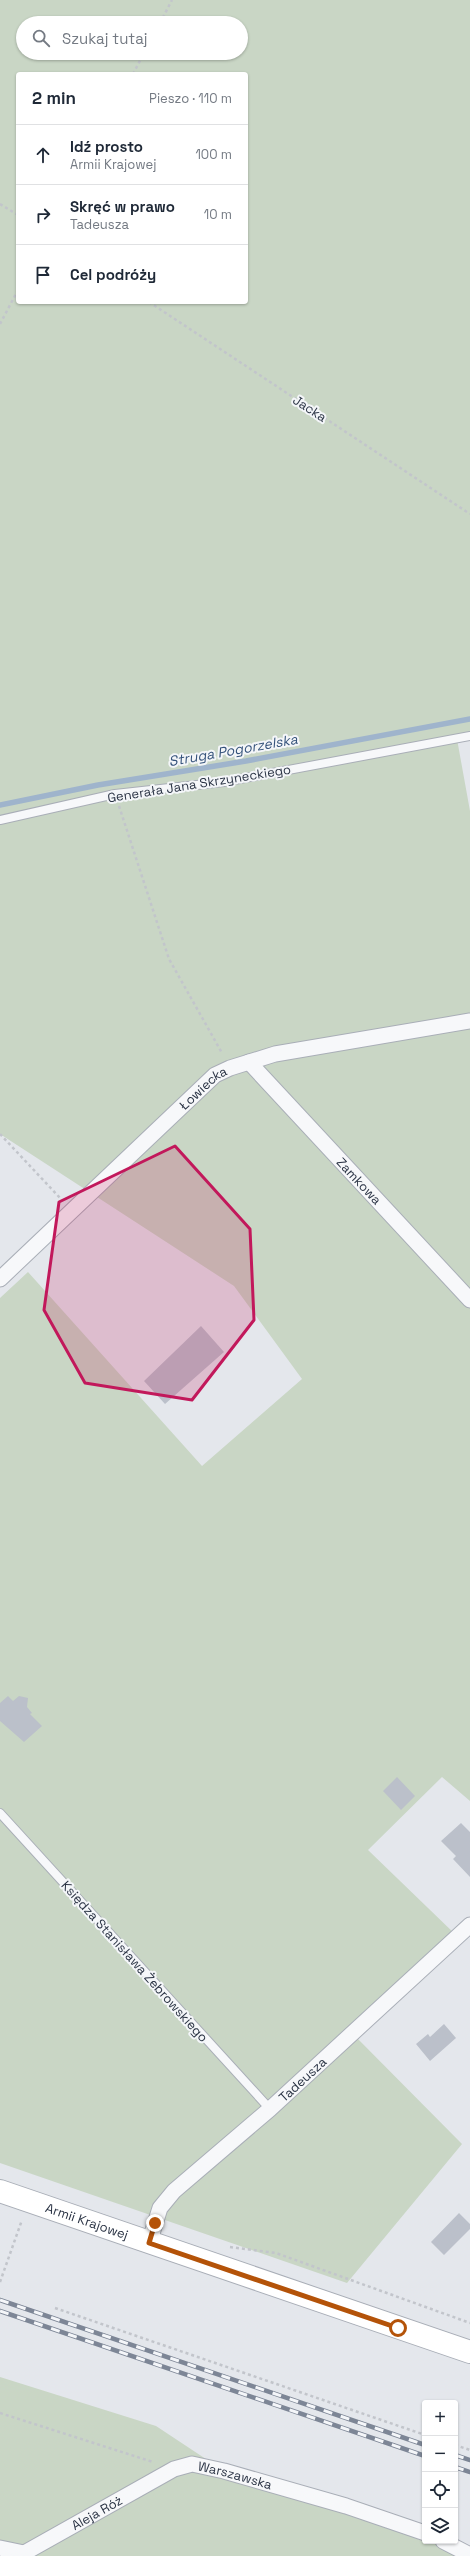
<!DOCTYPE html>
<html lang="pl">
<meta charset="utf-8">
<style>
:root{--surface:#fff;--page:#f2f2f3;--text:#1f2937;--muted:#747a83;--line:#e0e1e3}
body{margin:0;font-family:"Space Grotesk",sans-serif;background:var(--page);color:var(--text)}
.controls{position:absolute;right:12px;bottom:12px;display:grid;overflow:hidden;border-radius:4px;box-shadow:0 1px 3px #0004}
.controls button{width:36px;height:36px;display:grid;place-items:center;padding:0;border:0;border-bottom:1px solid var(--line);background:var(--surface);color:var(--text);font:20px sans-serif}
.stop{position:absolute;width:12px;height:12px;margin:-9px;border:3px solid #b45309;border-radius:50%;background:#fff}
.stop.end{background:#b45309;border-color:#fff;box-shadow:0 1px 4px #0008}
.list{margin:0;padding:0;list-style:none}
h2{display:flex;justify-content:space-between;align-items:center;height:52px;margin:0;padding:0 16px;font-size:17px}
h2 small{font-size:13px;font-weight:400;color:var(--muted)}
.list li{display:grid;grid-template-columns:26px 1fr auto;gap:12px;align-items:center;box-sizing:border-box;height:60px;padding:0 16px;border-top:1px solid var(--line)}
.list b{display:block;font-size:15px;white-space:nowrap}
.list p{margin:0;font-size:13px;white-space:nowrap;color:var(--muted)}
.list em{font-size:13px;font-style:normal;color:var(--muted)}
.icon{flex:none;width:22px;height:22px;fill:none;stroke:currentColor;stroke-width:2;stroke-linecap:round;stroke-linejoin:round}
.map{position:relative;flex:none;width:470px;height:2556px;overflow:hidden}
.search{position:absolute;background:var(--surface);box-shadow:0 1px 3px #0004;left:16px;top:16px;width:232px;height:44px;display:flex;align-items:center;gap:10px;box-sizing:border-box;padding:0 14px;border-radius:22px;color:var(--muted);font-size:15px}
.panel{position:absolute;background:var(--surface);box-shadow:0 1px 3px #0004;left:16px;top:72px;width:232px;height:232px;border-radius:4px}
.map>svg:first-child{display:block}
.green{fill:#c9d6c5;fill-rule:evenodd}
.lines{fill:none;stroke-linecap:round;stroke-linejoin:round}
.stream{stroke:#9fb4cc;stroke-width:5.5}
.building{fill:#bbc0ca}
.service-casing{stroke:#a9aeb7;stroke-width:10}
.minor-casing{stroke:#a9aeb7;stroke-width:17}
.secondary-casing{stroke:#a9aeb7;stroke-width:24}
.path{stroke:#c2c5cb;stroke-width:2.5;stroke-dasharray:3 3;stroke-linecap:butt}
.service{stroke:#f7f8fa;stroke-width:8}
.minor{stroke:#f7f8fa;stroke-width:15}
.secondary{stroke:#fff;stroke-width:22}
.rail-casing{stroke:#7d8696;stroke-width:4.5}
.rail{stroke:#f4f6f9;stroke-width:3;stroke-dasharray:9;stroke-linecap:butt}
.route{stroke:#b45309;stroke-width:5}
.marked{fill:#c2185b;fill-opacity:0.2;stroke:#c2185b;stroke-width:3;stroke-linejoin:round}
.labels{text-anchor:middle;stroke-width:4;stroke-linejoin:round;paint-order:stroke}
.street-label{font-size:13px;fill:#2b3445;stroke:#f4f6f9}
.water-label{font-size:14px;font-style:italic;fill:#34527a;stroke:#f4f6f9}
</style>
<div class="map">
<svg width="470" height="2556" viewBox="0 0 470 2556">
<rect width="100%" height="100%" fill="#e4e7ec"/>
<!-- green -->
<path class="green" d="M 0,0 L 470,0 L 470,736 L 457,739 L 470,811 L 470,1801 L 442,1777 L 368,1850 L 457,1936 L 352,2033 L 462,2144 L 347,2283 L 0,2163 L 0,1298 L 28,1272 L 202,1466 L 302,1379 L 234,1286 L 0,1134 ZM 23,23 L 241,23 L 241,53 L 23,53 ZM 18,74 L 246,74 L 246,302 L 18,302 Z
M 0,2377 L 156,2426 L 224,2471 L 425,2533 L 425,2541 L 441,2541 L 458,2556 L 0,2556 Z"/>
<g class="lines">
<!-- stream -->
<path class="stream" d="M 0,805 L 98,785 L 246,761 L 470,719"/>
</g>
<!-- building -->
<path class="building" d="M 201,1326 L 224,1352 L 165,1404 L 144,1381 Z
M 8,1696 L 13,1701 L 19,1696 L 28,1698 L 27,1707 L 32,1713 L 30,1714 L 42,1726 L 24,1742 L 0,1721 L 0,1703 Z
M 397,1777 L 415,1796 L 401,1810 L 383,1791 Z
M 461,1823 L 470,1832 L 470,1877 L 453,1859 L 456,1856 L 441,1841 Z
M 444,2024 L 456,2038 L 430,2061 L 416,2044 L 428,2034 L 430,2037 Z
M 459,2213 L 470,2224 L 470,2229 L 444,2255 L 431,2242 Z"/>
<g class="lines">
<defs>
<path id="service" d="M 0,820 L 115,794 L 224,782 L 470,736
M 0,1813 L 270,2109"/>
<g id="minor">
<path id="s1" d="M 249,1062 L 470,1300"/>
<path id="s2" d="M 0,1279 L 215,1075 L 230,1068 L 275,1054 L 470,1021"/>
<path id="s3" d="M 149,2243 L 160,2208 L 174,2191 L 270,2109 L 470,1925"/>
<path d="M 443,2541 L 470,2555"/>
<path d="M 0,2548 L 24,2553"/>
<path id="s4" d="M 19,2556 L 174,2469 L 192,2464 L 224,2471 L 346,2506 L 425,2533"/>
</g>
<g id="secondary">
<path id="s5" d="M 0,2191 L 470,2352"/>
</g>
</defs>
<!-- service casing -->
<use href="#service" class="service-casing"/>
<!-- minor casing -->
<use href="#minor" class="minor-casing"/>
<!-- secondary casing -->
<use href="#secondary" class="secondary-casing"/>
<!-- path -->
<path class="path" d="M 160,23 L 172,0
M 133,74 L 144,53
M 0,204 L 18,215
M 149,302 L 470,514
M 0,324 L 18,290
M 119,806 L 169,959 L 222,1053
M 0,1134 L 61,1199
M 230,2247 L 276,2253 L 470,2323
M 0,2282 L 22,2220
M 55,2308 L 425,2435
M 0,2413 L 153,2462
M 455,2445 L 470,2450"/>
<!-- service -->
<use href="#service" class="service"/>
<!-- minor -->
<use href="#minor" class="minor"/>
<!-- secondary -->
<use href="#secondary" class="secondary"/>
<defs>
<path id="rail" d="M 0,2300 L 425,2445
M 0,2311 L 425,2456
M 455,2455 L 470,2460
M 455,2467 L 470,2472"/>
</defs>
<!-- rail casing -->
<use href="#rail" class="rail-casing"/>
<!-- rail -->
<use href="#rail" class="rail"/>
</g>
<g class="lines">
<!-- route -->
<path class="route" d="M 155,2223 L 149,2243 L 398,2328"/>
</g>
<!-- marked area -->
<path class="marked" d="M 175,1146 L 250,1229 L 254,1320 L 192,1400 L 85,1383 L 44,1310 L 59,1202 Z"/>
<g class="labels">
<!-- street labels -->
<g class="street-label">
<text transform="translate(310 408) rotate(33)" y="5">Jacka</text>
<text transform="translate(199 783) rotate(-9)" y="5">Generała Jana Skrzyneckiego</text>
<text dy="5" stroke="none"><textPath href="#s2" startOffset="279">Łowiecka</textPath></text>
<text dy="5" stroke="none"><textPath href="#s1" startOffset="162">Zamkowa</textPath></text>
<text transform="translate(135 1961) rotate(48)" y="5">Księdza Stanisława Żebrowskiego</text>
<text dy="5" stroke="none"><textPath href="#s3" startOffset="229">Tadeusza</textPath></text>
<text dy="5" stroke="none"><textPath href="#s5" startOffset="92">Armii Krajowej</textPath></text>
<text dy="5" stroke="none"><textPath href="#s4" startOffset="241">Warszawska</textPath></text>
<text dy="5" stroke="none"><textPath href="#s4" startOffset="89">Aleja Róż</textPath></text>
</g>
<!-- water labels -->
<g class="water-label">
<text transform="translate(233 750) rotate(-10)" y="5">Struga Pogorzelska</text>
</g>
</g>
</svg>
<div class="controls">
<button>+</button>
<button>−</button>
<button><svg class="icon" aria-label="locate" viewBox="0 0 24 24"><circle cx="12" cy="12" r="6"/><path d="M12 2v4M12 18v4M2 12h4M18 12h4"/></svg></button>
<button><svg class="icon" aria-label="layers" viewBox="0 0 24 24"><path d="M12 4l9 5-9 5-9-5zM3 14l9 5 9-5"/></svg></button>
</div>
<div class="stop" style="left:398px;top:2328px"></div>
<div class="stop end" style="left:155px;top:2223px"></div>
<div class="search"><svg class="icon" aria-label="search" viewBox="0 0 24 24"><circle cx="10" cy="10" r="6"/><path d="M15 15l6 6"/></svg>Szukaj tutaj</div>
<section class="panel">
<h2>2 min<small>Pieszo · 110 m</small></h2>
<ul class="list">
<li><svg class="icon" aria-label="ahead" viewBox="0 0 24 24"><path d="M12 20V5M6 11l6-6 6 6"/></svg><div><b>Idź prosto</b><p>Armii Krajowej</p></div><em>100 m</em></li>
<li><svg class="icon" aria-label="right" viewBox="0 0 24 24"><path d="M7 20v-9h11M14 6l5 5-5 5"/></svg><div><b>Skręć w prawo</b><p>Tadeusza</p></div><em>10 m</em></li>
<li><svg class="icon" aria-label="arrive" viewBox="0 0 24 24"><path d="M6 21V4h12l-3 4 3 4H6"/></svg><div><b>Cel podróży</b></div></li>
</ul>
</section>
</div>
